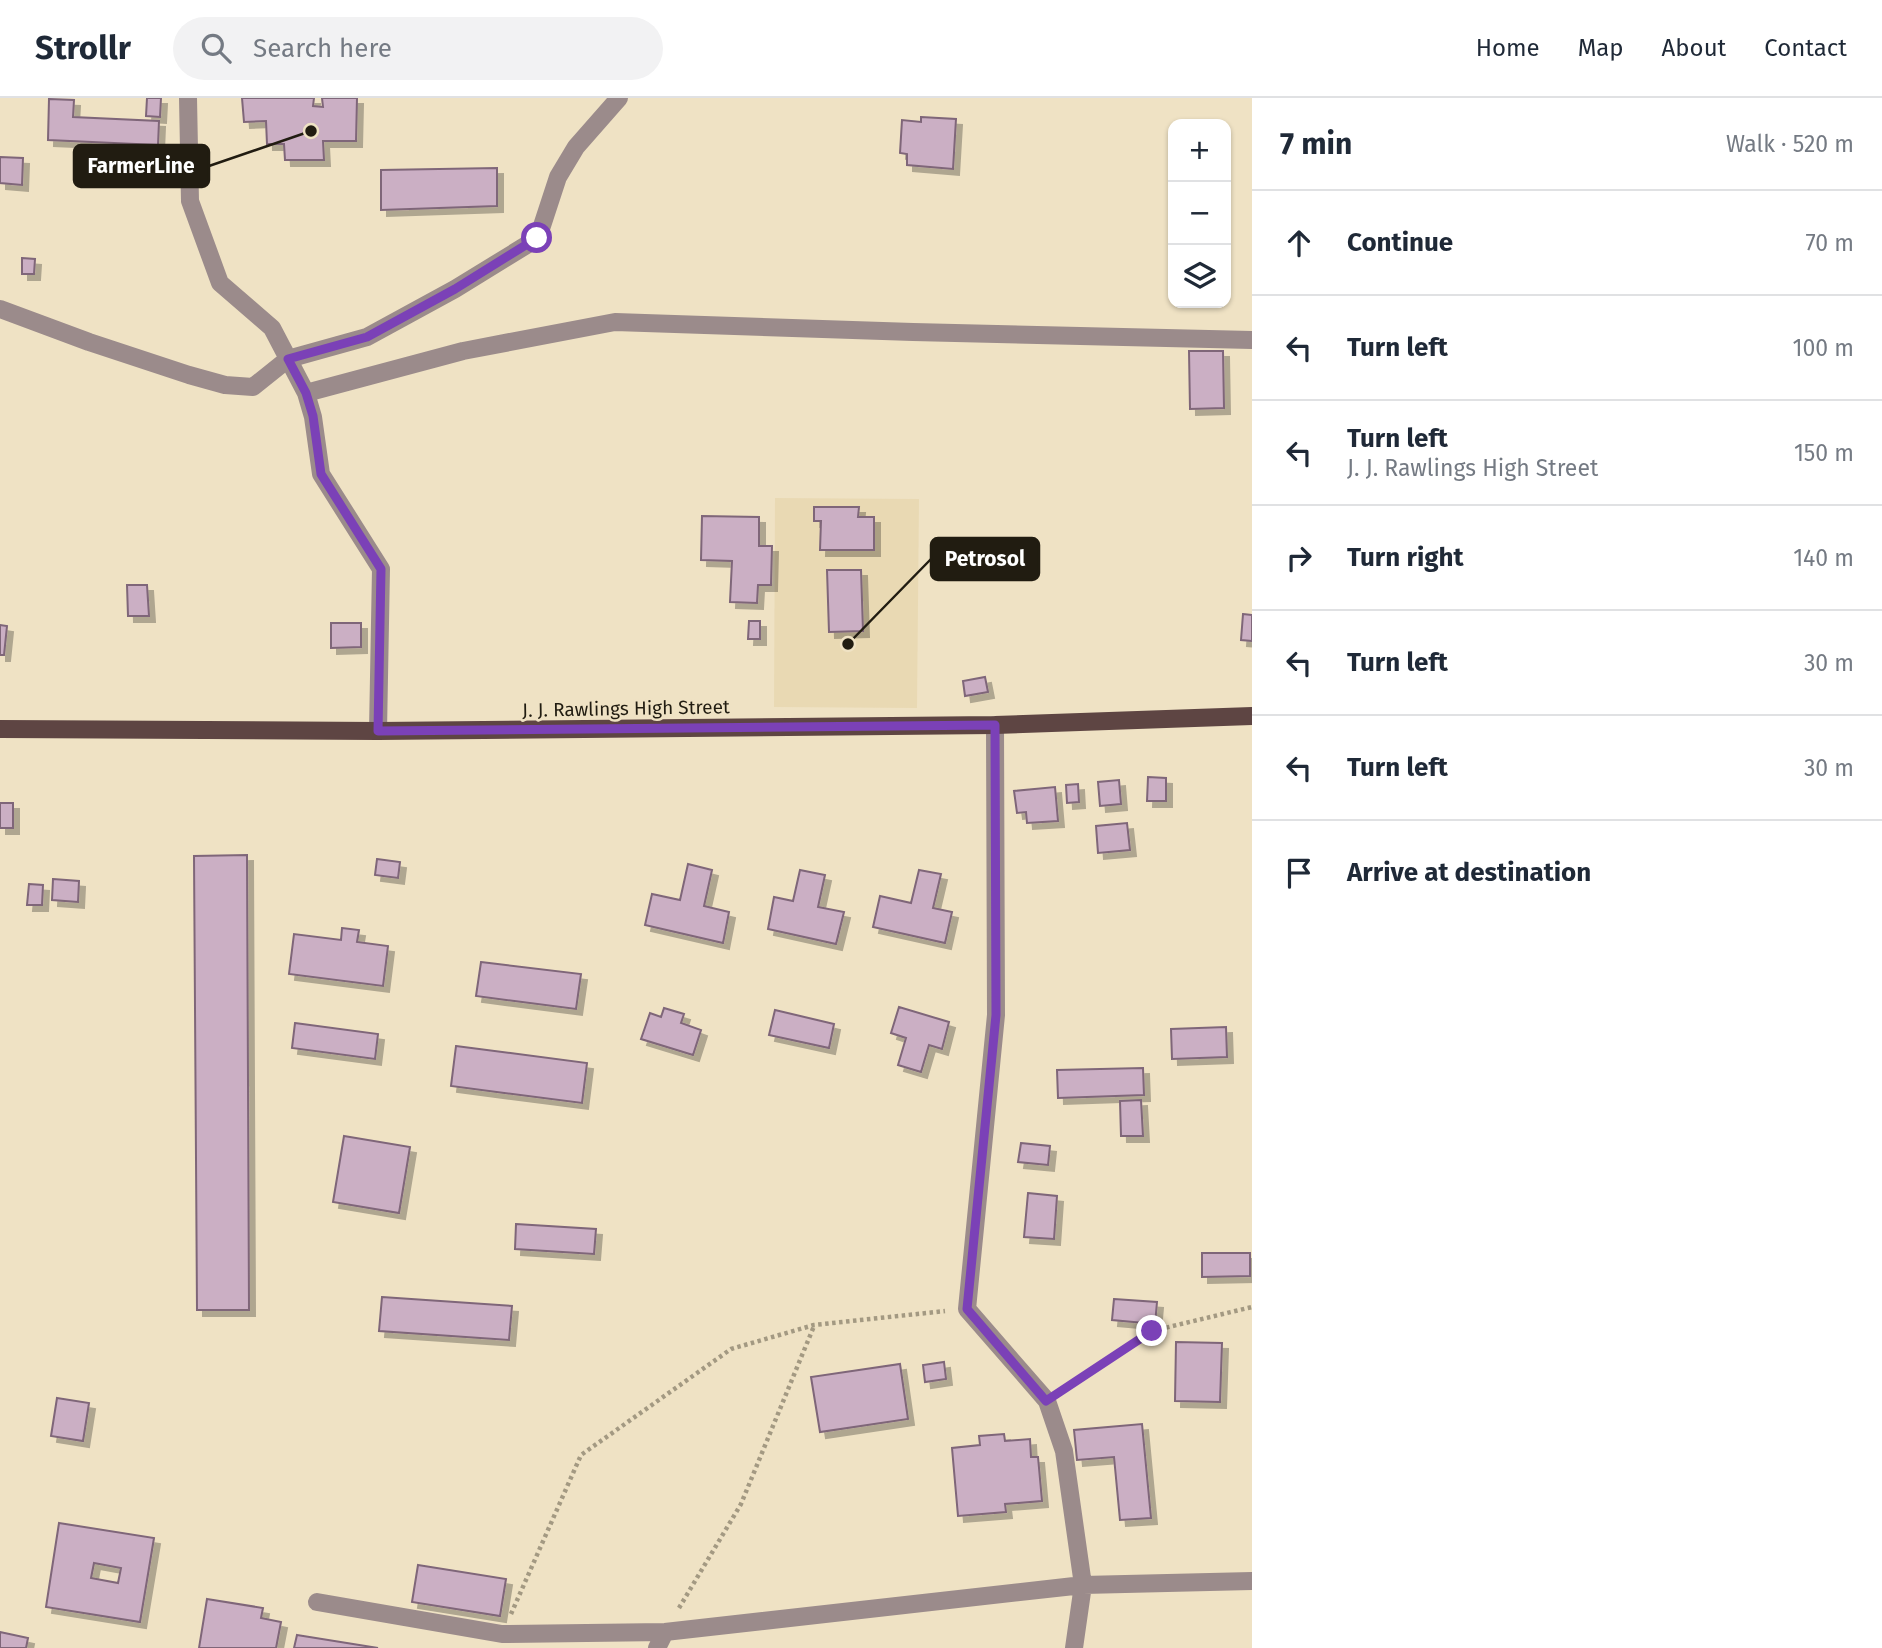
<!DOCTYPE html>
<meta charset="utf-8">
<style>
:root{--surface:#fff;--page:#f2f2f3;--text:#1f2937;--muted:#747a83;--line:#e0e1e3}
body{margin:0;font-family:"Fira Sans",sans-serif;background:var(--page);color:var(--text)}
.controls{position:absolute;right:21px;top:21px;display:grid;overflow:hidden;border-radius:14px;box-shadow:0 2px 5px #0004}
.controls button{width:63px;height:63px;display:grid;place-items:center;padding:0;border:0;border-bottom:2px solid var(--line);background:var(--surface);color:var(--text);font:35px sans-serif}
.stop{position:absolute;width:21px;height:21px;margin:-16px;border:5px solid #7b41b7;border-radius:50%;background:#fff}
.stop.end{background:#7b41b7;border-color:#fff;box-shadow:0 2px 7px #0008}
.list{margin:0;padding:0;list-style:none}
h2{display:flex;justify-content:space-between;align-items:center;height:91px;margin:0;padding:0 28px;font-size:30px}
h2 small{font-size:23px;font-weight:400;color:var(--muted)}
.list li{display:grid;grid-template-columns:46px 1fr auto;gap:21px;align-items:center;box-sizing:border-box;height:105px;padding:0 28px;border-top:2px solid var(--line)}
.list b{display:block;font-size:26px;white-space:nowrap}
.list p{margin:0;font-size:23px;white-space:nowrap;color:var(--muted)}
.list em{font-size:23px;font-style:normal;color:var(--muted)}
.icon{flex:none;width:38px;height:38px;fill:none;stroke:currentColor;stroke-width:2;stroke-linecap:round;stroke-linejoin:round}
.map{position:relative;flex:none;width:1252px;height:1550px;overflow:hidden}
header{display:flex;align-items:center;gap:42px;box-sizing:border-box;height:98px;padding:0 35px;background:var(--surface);border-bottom:2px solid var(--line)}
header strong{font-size:33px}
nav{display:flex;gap:38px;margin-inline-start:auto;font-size:24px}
.search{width:490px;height:63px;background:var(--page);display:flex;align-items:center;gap:18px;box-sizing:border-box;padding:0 24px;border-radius:38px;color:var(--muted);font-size:26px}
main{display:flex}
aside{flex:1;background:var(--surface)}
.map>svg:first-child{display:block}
.built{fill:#e9d9b3}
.building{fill:#cbafc4;stroke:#7f6679;stroke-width:2;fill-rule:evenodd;filter:url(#shadow)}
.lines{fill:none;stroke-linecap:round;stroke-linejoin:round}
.path{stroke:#a39982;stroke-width:4.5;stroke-dasharray:3.5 3.5;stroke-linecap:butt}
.street{stroke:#9b8b8b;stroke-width:18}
.primary{stroke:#5e4543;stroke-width:18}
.route{stroke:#7b41b7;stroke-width:9}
.labels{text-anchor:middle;stroke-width:5;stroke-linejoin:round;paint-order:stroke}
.street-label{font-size:19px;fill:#211c11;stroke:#efe2c4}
.leader{fill:none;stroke:#211c11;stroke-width:2.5}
.callout-dot{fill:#211c11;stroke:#efe2c4;stroke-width:2.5}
.callout{fill:#211c11;stroke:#211c11;stroke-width:2.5}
.callout-label{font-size:21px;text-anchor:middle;font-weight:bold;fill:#fff}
</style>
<header>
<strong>Strollr</strong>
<div class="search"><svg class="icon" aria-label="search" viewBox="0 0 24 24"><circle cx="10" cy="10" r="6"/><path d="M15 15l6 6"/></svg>Search here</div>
<nav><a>Home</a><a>Map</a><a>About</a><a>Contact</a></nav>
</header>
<main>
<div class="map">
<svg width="1252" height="1550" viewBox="0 0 1252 1550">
<defs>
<filter id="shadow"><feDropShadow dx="6" dy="6" stdDeviation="0" flood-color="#0004"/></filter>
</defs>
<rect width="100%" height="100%" fill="#efe2c4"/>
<!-- built -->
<path class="built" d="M 775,400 L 919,401 L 917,610 L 774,609 Z"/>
<!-- building -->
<path class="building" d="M 147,0 L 161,0 L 160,19 L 146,18 Z
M 242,0 L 314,0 L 313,8 L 323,9 L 322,0 L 357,0 L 356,43 L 323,43 L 324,62 L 285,62 L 284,46 L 267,46 L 266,23 L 244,24 Z
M 49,1 L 74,2 L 73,19 L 159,23 L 158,47 L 48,42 Z
M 921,19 L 956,21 L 953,71 L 907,67 L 907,56 L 900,55 L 902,22 L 921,24 Z
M 0,59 L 23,60 L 22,87 L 0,85 Z
M 497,70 L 497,108 L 381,112 L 381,72 Z
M 22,160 L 35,161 L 34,176 L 22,176 Z
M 1189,253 L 1223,253 L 1224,310 L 1190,311 Z
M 814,409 L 859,409 L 858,419 L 874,419 L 874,452 L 820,452 L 821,423 L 814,423 Z
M 702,418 L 759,419 L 759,448 L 772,448 L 771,487 L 758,487 L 757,505 L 730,504 L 732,463 L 701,462 Z
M 827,472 L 861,472 L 863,533 L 829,534 Z
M 127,487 L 147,487 L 149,518 L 128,518 Z
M 1243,516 L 1252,517 L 1252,543 L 1241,542 Z
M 749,523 L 760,523 L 760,541 L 748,541 Z
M 331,525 L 361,525 L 361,549 L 331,550 Z
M 0,527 L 7,528 L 4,557 L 0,557 Z
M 985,579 L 988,594 L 965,598 L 963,583 Z
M 1148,679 L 1166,680 L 1166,703 L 1147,703 Z
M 1119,682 L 1121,706 L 1100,708 L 1098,684 Z
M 1078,686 L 1079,704 L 1067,705 L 1066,687 Z
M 1055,689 L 1058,723 L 1027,725 L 1026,714 L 1017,715 L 1014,693 Z
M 0,705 L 13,705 L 13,730 L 0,730 Z
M 1127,725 L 1130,752 L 1098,755 L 1096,728 Z
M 247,757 L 249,1212 L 197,1212 L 194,758 Z
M 377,761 L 400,764 L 398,780 L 375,777 Z
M 688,766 L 712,772 L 704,808 L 729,814 L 723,845 L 645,827 L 652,796 L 680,802 Z
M 800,772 L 825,777 L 818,809 L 844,814 L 836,846 L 768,831 L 774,799 L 793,803 Z
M 919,772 L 941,776 L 933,810 L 952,814 L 945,845 L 873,829 L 880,798 L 911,805 Z
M 53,781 L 79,783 L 78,804 L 52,802 Z
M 29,786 L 43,787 L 42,807 L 27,807 Z
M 342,830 L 359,832 L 357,844 L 388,848 L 383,888 L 289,876 L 294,836 L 341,842 Z
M 481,864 L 581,876 L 576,911 L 476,898 Z
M 899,909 L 949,924 L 942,951 L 929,947 L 921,974 L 898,967 L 906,940 L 891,935 Z
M 664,910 L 684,916 L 681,925 L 701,932 L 693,957 L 641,941 L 650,915 L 661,919 Z
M 775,912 L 834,926 L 829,950 L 769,937 Z
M 295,925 L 378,936 L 375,961 L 292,950 Z
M 1226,929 L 1227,959 L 1172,961 L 1171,931 Z
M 456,948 L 587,965 L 582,1005 L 451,988 Z
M 1143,970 L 1144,997 L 1058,1000 L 1057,972 Z
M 1141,1002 L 1143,1038 L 1121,1038 L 1120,1003 Z
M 344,1038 L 410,1049 L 399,1115 L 333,1104 Z
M 1021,1045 L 1050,1048 L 1048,1067 L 1018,1064 Z
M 1028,1095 L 1057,1098 L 1054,1141 L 1024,1139 Z
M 516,1126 L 596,1131 L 594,1156 L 515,1151 Z
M 1202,1155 L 1250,1155 L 1250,1178 L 1202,1179 Z
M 382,1199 L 512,1208 L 509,1242 L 379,1233 Z
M 1114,1201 L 1157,1204 L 1155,1226 L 1112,1222 Z
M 1176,1244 L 1222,1245 L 1220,1304 L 1175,1303 Z
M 944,1264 L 946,1281 L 925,1284 L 923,1267 Z
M 900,1266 L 908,1321 L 820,1334 L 811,1279 Z
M 57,1300 L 89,1305 L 83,1343 L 51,1338 Z
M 1142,1326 L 1151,1420 L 1120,1422 L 1114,1359 L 1077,1362 L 1074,1332 Z
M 1004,1336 L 1005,1343 L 1030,1341 L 1031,1359 L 1038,1359 L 1042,1403 L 1005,1406 L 1006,1414 L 958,1418 L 952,1350 L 980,1347 L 979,1338 Z
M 59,1425 L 154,1440 L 140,1524 L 46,1509 ZM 94,1465 L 121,1470 L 118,1485 L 91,1480 Z
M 418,1467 L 506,1481 L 500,1518 L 412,1504 Z
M 207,1501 L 263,1510 L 261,1520 L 281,1524 L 276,1550 L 199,1550 Z
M 0,1534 L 28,1540 L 26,1550 L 0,1550 Z
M 297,1537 L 378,1550 L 294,1550 Z"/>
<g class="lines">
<!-- path -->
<path class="path" d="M 1065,1291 L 1152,1233 L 1252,1209
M 679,1510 L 741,1406 L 814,1228
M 511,1516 L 581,1357 L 731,1251 L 814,1227 L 945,1213"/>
<!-- street -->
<path class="street" d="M 188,0 L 190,103 L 220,185 L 272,230 L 306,295 L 313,319 L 321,376 L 381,471 L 378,633
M 0,211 L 89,244 L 189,277 L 225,287 L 253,289 L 288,261 L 367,239 L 455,191 L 538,140 L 558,79 L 576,49 L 619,0
M 306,295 L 463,253 L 615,224 L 913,234 L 1252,242
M 995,627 L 996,917 L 967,1211 L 1047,1303 L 1064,1353 L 1083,1487 L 1074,1550
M 317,1504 L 502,1536 L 665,1534 L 1083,1487 L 1252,1483
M 657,1550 L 665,1534"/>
<!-- primary -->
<path class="primary" d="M 0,631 L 378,633 L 995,627 L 1252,618"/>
</g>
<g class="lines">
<!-- route -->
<path class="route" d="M 537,140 L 455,191 L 367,239 L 288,261 L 306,295 L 313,318 L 321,376 L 381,471 L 378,633 L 995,627 L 996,917 L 967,1211 L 1046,1303 L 1152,1233"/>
</g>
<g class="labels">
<!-- street labels -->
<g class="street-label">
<text transform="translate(626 610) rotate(-1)" y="7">J. J. Rawlings High Street</text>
</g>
</g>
<!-- callouts -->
<path class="leader" d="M311 33L209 68M848 546L931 461"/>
<g class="callout-dot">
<circle cx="311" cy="33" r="7"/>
<circle cx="848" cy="546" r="7"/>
</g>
<g class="callout">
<rect x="74" y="47" width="135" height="42" rx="7"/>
<rect x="931" y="440" width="108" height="42" rx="7"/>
</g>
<g class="callout-label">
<text x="141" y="75">FarmerLine</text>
<text x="985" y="468">Petrosol</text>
</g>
</svg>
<div class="controls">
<button>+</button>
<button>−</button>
<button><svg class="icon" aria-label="layers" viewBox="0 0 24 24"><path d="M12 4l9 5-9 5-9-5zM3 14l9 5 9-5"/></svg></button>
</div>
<div class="stop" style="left:537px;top:140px"></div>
<div class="stop end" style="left:1152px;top:1233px"></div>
</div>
<aside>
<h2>7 min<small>Walk · 520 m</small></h2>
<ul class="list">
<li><svg class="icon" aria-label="ahead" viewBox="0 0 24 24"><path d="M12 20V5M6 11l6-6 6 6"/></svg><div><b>Continue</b></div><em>70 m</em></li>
<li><svg class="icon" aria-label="left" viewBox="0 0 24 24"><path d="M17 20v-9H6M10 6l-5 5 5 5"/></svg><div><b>Turn left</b></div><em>100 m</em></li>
<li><svg class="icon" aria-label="left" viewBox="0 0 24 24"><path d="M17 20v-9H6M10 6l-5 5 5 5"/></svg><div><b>Turn left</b><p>J. J. Rawlings High Street</p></div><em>150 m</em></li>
<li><svg class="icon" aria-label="right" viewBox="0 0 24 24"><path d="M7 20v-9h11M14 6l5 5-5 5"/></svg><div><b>Turn right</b></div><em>140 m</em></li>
<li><svg class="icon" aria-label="left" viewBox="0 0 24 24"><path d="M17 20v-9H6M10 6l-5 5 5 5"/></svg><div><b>Turn left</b></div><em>30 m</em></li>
<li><svg class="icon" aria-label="left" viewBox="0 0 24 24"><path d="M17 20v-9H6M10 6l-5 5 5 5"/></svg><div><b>Turn left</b></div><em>30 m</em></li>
<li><svg class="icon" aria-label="arrive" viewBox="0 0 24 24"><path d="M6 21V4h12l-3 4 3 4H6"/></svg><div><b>Arrive at destination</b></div></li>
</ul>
</aside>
</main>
